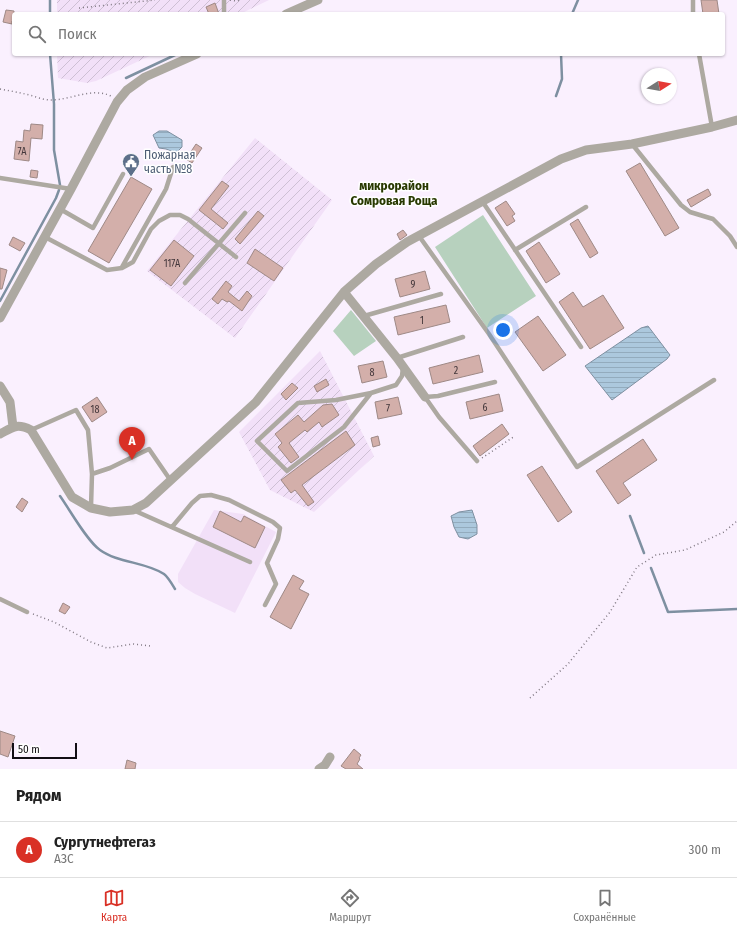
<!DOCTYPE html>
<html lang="ru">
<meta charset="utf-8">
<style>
:root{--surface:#fff;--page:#f6f6f6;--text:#222;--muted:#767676;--line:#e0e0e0;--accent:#d93025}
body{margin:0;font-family:"Fira Sans Condensed",sans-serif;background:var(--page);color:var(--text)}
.compass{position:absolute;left:641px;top:68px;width:36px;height:36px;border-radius:50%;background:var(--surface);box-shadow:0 1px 3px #0004;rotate:79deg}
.scale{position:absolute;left:12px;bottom:10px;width:65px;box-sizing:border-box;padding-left:4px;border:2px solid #120e14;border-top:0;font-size:11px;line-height:14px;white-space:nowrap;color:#120e14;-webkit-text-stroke:3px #fff;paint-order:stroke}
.you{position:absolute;left:503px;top:330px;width:14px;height:14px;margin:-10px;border:3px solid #fff;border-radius:50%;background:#1a73e8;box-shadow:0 0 0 6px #1a73e833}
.badge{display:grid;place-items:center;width:26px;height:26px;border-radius:50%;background:var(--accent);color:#fff;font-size:13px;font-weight:700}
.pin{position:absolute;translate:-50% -33px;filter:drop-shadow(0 1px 2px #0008)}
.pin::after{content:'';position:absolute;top:21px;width:14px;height:12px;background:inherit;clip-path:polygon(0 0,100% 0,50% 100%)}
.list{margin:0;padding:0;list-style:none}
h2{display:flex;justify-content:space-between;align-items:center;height:52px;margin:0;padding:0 16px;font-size:17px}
h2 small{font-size:13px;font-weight:400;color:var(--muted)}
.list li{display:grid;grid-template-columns:26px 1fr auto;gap:12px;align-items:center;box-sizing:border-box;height:56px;padding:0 16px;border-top:1px solid var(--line)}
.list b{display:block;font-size:15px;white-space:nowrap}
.list p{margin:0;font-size:13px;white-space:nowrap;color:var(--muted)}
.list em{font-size:13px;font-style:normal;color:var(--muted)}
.icon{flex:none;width:22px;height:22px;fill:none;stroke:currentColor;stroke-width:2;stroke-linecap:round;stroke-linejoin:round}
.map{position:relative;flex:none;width:737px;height:769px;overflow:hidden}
.search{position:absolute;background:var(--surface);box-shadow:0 1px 3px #0004;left:12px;right:12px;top:12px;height:44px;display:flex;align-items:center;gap:10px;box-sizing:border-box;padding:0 14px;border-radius:4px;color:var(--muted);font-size:15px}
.sheet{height:108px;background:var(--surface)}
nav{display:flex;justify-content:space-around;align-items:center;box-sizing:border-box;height:56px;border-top:1px solid var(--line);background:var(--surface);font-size:11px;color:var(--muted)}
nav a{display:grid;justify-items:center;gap:2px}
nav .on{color:var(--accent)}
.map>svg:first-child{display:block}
.built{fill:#f2e0f8}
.industrial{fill:url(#industrial-furrows)}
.green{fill:#b7d1be}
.water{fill:url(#water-rules);stroke:#7e90a1}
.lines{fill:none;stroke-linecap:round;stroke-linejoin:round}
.stream{stroke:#7e90a1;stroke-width:2.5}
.building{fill:#d3afaa;stroke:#9e8986}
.path{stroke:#807983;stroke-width:1.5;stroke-dasharray:1 3;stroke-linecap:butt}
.lane{stroke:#ada9a1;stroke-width:4.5}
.street{stroke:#ada9a1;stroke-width:9}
.labels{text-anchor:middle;stroke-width:3;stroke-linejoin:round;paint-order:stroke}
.number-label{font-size:10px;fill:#42363a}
.service-label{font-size:12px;fill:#4e5e75;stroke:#fff;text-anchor:start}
.neighbourhood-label{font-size:13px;font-weight:bold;fill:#283901;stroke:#fff}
</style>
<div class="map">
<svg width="737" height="769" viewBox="0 0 737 769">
<defs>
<pattern id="industrial-furrows" width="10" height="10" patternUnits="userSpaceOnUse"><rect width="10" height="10" fill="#f2e0f8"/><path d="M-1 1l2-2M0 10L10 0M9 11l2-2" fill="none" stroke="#cebfd4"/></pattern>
<pattern id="water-rules" width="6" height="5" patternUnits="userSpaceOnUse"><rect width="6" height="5" fill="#acc8dd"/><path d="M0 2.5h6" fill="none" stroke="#93abbd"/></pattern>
</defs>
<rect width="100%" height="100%" fill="#faf0fe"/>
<!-- built -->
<path class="built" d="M 214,510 L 243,514 L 276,532 L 235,613 L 195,594 L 185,588 L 178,582 L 178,574 Z"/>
<!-- industrial -->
<path class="industrial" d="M 57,0 L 269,0 L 240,14 L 57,14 Z
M 57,54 L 154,54 L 96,81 L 87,83 L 58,78 Z
M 255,138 L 332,200 L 235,338 L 147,271 Z
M 320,351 L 374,456 L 314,512 L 270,490 L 239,432 Z"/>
<!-- green -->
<path class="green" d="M 483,215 L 536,296 L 487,328 L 435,247 Z
M 351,310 L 376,341 L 354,356 L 333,331 Z"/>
<!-- water -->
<path class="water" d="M 159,131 L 167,131 L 182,140 L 182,147 L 176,153 L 166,149 L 159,148 L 153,135 Z
M 648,326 L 670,355 L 667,359 L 612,400 L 585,366 L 641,328 Z
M 472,510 L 477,525 L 477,534 L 468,539 L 459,537 L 454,527 L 451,516 L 459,512 Z"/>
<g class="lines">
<!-- stream -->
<path class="stream" d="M 50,0 L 50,14
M 572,14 L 578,0
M 50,54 L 54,104 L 54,150 L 60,185
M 126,78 L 175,55
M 556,96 L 562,79 L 561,54
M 0,301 L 56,198 L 59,190
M 60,496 C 70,510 87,541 100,550 C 118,563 146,562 164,574 C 168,577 172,584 175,589
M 630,516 L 644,553
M 651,568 L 668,612 L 737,609"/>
</g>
<!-- building -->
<path class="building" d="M 701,0 L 717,0 L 719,14 L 703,14 Z
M 215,3 L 219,14 L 209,14 L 206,7 Z
M 6,10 L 14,11 L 14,21 L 12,21 L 12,24 L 3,22 Z
M 31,124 L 43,125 L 42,139 L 31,138 L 29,161 L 14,159 L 16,141 L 23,142 L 24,130 L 30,131 Z
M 196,144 L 202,148 L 192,163 L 186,159 Z
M 640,163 L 679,228 L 665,236 L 626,171 Z
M 31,170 L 38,171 L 37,178 L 30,177 Z
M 131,177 L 152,189 L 109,263 L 88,251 Z
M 222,181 L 229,186 L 211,209 L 228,223 L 223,229 L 199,210 Z
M 708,189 L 711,195 L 691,207 L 687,200 Z
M 506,201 L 515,214 L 512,216 L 515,221 L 507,226 L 495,208 Z
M 258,211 L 264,216 L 240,244 L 235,239 Z
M 578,219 L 598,253 L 590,258 L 570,224 Z
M 403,230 L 407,235 L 400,240 L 397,234 Z
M 13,237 L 25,243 L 20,251 L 9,245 Z
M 174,240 L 194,256 L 171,286 L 150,270 Z
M 539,242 L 560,274 L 546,283 L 526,251 Z
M 255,249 L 283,268 L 274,281 L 247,263 Z
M 0,268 L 7,270 L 2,289 L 0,289 Z
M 425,271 L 430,289 L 400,297 L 395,279 Z
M 226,281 L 232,286 L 228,292 L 239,301 L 247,291 L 252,296 L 242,311 L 229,301 L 227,302 L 222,299 L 218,304 L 212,299 Z
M 573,292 L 583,307 L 603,295 L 624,328 L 590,349 L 559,302 Z
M 446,305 L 450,322 L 398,335 L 394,317 Z
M 538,316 L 566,355 L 543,371 L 515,332 Z
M 479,355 L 483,372 L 433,384 L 429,368 Z
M 383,361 L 387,377 L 362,383 L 358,366 Z
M 326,379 L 329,385 L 317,392 L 314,386 Z
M 292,383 L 298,388 L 286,400 L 281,394 Z
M 499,394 L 503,411 L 470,419 L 466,402 Z
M 97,397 L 107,412 L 92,422 L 82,407 Z
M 398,397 L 402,414 L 378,419 L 375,402 Z
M 332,404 L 339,415 L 322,427 L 319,422 L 307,432 L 305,430 L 289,443 L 299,457 L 291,463 L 278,447 L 282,443 L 275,434 L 298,415 L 304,422 L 323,405 Z
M 502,424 L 509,434 L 480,456 L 473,446 Z
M 346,431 L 355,445 L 302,485 L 314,502 L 308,506 L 295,490 L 291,493 L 281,480 Z
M 378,436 L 380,445 L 373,447 L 371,438 Z
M 643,439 L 657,460 L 623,483 L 631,495 L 618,504 L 596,471 Z
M 542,466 L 572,512 L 558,522 L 527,475 Z
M 22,498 L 28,502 L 22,512 L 16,507 Z
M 220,511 L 241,522 L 244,516 L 265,527 L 255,548 L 213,527 Z
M 293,575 L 304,581 L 299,589 L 309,594 L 291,629 L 270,617 Z
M 63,603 L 70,607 L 65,614 L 59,611 Z
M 0,731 L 15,736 L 8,757 L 0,754 Z
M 354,749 L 361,755 L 359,758 L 360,759 L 357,764 L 363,769 L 346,769 L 341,766 Z
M 127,760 L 136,763 L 135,769 L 125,769 Z"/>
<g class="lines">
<!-- path -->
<path class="path" d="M 230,0 L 236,1 L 241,0
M 79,8 L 155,0
M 0,89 C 11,91 22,93 33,96 C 39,98 45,100 51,100 C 71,100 92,87 111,96
M 482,458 L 515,436
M 33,614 L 54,622 L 91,642 L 107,648 L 133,644 L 151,646
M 530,698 L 568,664 L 610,612 L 637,567 L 656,555 L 685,550 L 724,532 L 737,521"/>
<!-- lane -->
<path class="lane" d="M 224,0 L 224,14
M 693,0 L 693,14
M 699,54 L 712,127
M 632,144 L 681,205 L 690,212 L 713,219 L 730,236 L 737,247
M 0,178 L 71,189
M 482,201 L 581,347
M 60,209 L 93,228 L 123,174
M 419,236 L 489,334 L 577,467 L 714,380
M 45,237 L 107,270 L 122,268 L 133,262 L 151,229 L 159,221 L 170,215 L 180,215 L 188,219 L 236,257
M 515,250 L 586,207
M 122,267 L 166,189 L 173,167
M 185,283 L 245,213
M 364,316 L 441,294
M 397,358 L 463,337
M 371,393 L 336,400 L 298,403 L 257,441 L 287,471 L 344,427 L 371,393 L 396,385 L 402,376 L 403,367
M 425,397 L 439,417 L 477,461
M 425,397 L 438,396 L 495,382
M 31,430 L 76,410 L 88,430 L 92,474
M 91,507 L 92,474 L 110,468 L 149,449 L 171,481
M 133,510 L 250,562
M 172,527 L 192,503 L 200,496 L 211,495 L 229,500 L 273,522 L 280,528 L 278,539 L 267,563 L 276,584 L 265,605
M 0,599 L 27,612"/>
<!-- street -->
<path class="street" d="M 286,14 L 318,0
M 344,292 L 397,358 L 425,397
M 0,318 L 71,189 L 117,102 L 127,90 L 145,77 L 197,54
M 0,386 L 10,402 L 13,427
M 0,434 C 13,427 17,423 31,430 L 72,497 L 91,508 L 110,512 L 133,510 L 146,503 L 256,402 L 344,292 L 376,264 L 407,242 L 561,159 L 586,150 L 632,144 L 712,127 L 737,120
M 319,769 L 325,765 L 330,757"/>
</g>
<!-- icons -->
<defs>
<symbol id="civic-pin" viewBox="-11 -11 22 30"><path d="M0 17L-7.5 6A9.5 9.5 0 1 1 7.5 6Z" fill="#5c6f8a" stroke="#fff"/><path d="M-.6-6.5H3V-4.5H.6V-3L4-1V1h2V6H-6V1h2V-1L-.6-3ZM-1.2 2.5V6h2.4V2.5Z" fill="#fff"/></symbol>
</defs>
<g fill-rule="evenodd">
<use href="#civic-pin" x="121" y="152" width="20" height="27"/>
</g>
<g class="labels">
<!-- number labels -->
<g class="number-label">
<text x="22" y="155">7А</text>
<text x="172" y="267">117А</text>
<text x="413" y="288">9</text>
<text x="422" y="324">1</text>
<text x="456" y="374">2</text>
<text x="372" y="376">8</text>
<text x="485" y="411">6</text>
<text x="388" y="412">7</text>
<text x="95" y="413">18</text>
</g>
<!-- service labels -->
<g class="service-label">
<text x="144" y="159">Пожарная<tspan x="144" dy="14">часть №8</tspan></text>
</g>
<!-- neighbourhood labels -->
<g class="neighbourhood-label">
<text x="394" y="190">микрорайон<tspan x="394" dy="15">Сомровая Роща</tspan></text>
</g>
</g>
</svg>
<svg class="compass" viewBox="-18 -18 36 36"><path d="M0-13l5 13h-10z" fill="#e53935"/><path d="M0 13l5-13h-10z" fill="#767676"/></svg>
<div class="scale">50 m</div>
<div class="you"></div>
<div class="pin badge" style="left:132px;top:460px">A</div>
<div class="search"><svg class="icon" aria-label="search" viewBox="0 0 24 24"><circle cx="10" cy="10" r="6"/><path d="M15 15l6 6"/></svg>Поиск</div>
</div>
<section class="sheet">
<h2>Рядом<small></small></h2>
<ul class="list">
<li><span class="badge">A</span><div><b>Сургутнефтегаз</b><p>АЗС</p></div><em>300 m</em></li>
</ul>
</section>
<nav>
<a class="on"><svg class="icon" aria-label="map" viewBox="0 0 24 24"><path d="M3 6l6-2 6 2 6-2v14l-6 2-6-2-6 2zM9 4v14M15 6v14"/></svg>Карта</a>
<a><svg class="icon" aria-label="directions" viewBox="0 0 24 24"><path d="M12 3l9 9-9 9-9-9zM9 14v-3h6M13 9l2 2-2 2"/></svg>Маршрут</a>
<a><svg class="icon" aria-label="saved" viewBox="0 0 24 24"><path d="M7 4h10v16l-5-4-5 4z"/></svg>Сохранённые</a>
</nav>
